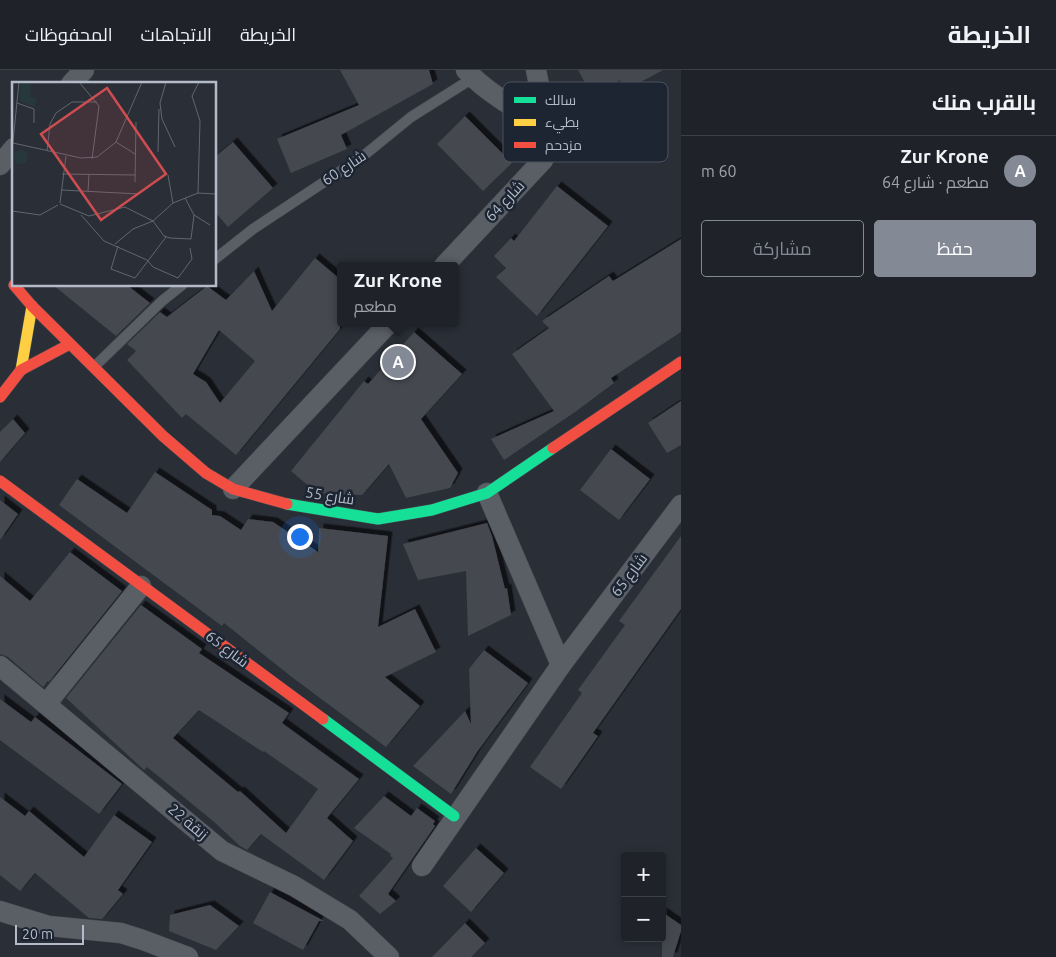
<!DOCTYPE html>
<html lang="ar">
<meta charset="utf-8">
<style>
:root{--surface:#202229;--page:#2d2f35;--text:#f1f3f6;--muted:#a2a4a8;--line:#3d3f46;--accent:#838a96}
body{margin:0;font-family:Ubuntu,Cairo,sans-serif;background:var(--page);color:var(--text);direction:rtl}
.controls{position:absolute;right:15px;bottom:15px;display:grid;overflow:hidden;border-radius:5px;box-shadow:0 2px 8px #0003}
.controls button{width:45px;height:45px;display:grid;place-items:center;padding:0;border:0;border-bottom:1px solid var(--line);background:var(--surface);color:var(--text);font:25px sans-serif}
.scale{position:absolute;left:15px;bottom:12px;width:69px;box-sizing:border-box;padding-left:5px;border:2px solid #b3bbc9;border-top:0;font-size:14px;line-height:18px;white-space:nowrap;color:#b3bbc9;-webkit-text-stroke:4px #1d2532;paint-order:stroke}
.you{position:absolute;left:299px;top:466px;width:18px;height:18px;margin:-12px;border:4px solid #fff;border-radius:50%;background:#1a73e8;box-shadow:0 0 0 8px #1a73e833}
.badge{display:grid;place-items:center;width:32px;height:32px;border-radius:50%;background:var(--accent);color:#fff;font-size:16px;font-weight:700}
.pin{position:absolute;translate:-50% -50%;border:2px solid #fff;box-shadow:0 1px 5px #0006}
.popup{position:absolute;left:337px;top:192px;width:122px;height:65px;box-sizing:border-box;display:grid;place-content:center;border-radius:5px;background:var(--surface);filter:drop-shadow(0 1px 4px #0005);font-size:16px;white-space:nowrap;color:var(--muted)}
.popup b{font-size:19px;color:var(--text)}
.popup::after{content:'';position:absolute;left:50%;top:100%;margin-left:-10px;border:10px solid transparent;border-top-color:var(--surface)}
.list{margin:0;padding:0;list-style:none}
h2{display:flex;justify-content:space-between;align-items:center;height:65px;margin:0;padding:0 20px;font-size:21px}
h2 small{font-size:16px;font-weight:400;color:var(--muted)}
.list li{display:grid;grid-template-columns:32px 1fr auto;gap:15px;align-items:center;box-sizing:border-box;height:70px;padding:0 20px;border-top:1px solid var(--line)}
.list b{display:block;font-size:19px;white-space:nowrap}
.list p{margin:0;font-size:16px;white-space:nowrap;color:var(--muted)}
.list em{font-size:16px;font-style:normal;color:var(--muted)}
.actions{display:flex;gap:10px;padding:15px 20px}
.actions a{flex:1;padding:11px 0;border:1px solid var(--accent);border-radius:5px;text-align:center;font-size:18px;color:var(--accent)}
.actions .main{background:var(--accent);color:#fff}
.map{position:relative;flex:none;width:681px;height:887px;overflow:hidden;direction:ltr}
header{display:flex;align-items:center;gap:30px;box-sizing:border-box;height:70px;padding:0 25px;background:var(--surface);border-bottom:1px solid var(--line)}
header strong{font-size:24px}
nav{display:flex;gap:28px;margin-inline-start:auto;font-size:18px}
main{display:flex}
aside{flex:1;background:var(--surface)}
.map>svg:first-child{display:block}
.building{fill:#444850;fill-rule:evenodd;filter:url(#shadow)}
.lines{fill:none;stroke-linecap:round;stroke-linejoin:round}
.lane-casing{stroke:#464a50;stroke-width:11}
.street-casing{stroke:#464a50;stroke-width:21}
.fast-casing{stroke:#464a50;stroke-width:12}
.slow-casing{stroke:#464a50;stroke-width:12}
.jam-casing{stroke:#464a50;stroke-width:12}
.lane{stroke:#5a5e65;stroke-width:10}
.street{stroke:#5a5e65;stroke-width:20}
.fast{stroke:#16e098;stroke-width:11}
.slow{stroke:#ffcf43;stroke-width:11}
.jam{stroke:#f24e42;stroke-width:11}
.labels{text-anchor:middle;stroke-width:5;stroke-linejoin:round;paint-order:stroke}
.street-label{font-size:15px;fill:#b3bbc9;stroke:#1d2532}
.inset-road{fill:none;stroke:#616671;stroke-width:1}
.view{fill:#cd4d50;fill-opacity:0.15;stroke:#cd4d50;stroke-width:2.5}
.inset-edge{fill:none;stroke:#b3bbc9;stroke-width:2.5}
.key{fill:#1d2532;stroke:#4a525f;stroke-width:1}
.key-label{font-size:14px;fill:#b3bbc9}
</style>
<header>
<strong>الخريطة</strong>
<nav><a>الخريطة</a><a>الاتجاهات</a><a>المحفوظات</a></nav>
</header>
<main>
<aside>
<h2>بالقرب منك<small></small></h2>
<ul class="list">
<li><span class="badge">A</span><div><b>Zur Krone</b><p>مطعم · شارع 64</p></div><em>60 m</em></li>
</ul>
<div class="actions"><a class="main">حفظ</a><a>مشاركة</a></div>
</aside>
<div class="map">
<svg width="681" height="887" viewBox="0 0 681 887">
<defs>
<filter id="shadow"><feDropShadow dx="4.5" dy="-4.5" stdDeviation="0" flood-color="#0009"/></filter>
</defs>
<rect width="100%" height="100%" fill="#2a2e37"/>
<!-- building -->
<path class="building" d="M 340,0 L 429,0 L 433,14 L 341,65 L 347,79 L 291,103 L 277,69 L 359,35 Z
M 578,0 L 663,0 L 626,20 L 620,10 L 592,25 Z
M 465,46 L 512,93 L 483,121 L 437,74 Z
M 233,72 L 273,118 L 228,157 L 215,142 L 215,87 Z
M 557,116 L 608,156 L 537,246 L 496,207 L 506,198 L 494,186 L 511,168 L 514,171 Z
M 681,169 L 681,262 L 611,308 L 614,313 L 575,342 L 504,390 L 491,369 L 554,341 L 512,284 L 549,258 L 542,251 L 609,206 L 613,211 Z
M 315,188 L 340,209 L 340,259 L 236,385 L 186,344 L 182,348 L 127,290 L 136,281 L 127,274 L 160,242 L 167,247 L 207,216 L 226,230 L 254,201 L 272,241 ZM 219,260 L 255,291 L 220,333 L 206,312 L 193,304 Z
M 53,215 L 127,215 L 150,233 L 116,266 Z
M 414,262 L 462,304 L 421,349 L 458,403 L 450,418 L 406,428 L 389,394 L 362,425 L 317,423 L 291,401 L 364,311 L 368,314 Z
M 681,331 L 681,375 L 667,383 L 648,353 Z
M 13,349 L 25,363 L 0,392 L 0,362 Z
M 611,379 L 650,409 L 619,450 L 580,420 Z
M 155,402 L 212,440 L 212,445 L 220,446 L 241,460 L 248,449 L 273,452 L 318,482 L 319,458 L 388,466 L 378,557 L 415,539 L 436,582 L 385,607 L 420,636 L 386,677 L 293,608 L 224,553 L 222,556 L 59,435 L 77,409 L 127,443 Z
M 0,430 L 18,444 L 0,470 Z
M 487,453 L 492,466 L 505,519 L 507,518 L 511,545 L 468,566 L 466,501 L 418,510 L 403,474 Z
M 681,466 L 681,539 L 593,663 L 598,666 L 561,719 L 530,697 L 582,623 L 578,620 L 625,555 L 619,551 Z
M 70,482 L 122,521 L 49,612 L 48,611 L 43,617 L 8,587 L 0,584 L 0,506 L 30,531 Z
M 141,535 L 202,579 L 199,583 L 289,643 L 282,653 L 359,709 L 327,748 L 353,771 L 324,810 L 261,764 L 247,780 L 240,776 L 213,751 L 147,697 L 144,700 L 66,628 ZM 199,640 L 263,682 L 264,681 L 318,719 L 286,763 L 240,721 L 238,722 L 173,668 Z
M 484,580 L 528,613 L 477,682 L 451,724 L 413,696 L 465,641 L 471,654 L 469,599 Z
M 0,629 L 31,652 L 35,647 L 122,714 L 99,744 L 0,670 Z
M 384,726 L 411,746 L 417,738 L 435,751 L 433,754 L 435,756 L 388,824 L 396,831 L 380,844 L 359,826 L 393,788 L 390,786 L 391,784 L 354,758 Z
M 0,727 L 25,746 L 29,741 L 84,787 L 114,745 L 152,772 L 118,820 L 123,824 L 102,849 L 89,848 L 35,803 L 20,821 L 0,805 Z
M 476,778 L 504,803 L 471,842 L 443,816 Z
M 270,822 L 324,851 L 319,851 L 303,880 L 253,853 Z
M 210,835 L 239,856 L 216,880 L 169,861 L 170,845 Z
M 662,842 L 681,855 L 681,861 L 673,887 L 662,887 Z
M 465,853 L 485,873 L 471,887 L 432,887 Z"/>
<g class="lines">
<defs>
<path id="lane" d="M 215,189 L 253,159 L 362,87 L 411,47 L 473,8
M 95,296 L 162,231 L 182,215"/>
<path id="street" d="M 466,0 C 484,21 523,44 548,56
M 71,14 L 84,0
M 0,95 L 14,78
M 444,196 L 543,90 C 547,83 549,77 550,69 L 536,0
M 233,419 L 389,253
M 487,423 L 561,595
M 0,596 L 222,781 L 294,816 L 350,850 L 389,887
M 47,633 L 141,516
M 422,796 L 561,595 L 681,435
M 0,841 L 49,856 L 121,863 L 143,870 L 188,887"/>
<path id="fast" d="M 287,434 L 378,449 L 432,440 L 487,423 L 553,378
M 323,649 L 454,746"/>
<path id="slow" d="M 21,300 L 32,236"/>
<path id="jam" d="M 14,215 L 32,236 L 163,366 L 206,403 L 233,419 L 287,434
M 0,327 L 21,300 L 70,274
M 553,378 L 681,292
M 0,411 L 323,649"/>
</defs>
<!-- lane casing -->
<use href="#lane" class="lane-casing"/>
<!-- street casing -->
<use href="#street" class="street-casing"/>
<!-- fast casing -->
<use href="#fast" class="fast-casing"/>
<!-- slow casing -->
<use href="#slow" class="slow-casing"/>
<!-- jam casing -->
<use href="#jam" class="jam-casing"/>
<!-- lane -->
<use href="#lane" class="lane"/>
<!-- street -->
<use href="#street" class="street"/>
<!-- fast -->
<use href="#fast" class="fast"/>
<!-- slow -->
<use href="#slow" class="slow"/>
<!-- jam -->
<use href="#jam" class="jam"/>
</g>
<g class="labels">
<!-- street labels -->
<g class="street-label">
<text transform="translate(344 98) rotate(-34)" y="5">شارع 60</text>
<text transform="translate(505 131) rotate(-47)" y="5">شارع 64</text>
<text transform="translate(330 426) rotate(9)" y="5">شارع 55</text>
<text transform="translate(629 505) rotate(-53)" y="5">شارع 65</text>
<text transform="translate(227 579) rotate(37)" y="5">شارع 65</text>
<text transform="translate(188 752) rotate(40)" y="5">زنقة 22</text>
</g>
</g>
<!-- overview -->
<g transform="translate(12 12)">
<rect width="204" height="204" fill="#2a2e37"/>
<path d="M 8,2 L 19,2 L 18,15 L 25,17 L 22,25 L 8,19 ZM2 75a7 7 0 1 1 14 0a7 7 0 1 1-14 0Z" fill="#27383d"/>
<path class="inset-road" d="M 67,0 L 87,24 L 80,77M 154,0 L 148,21 L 150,37 L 163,65M 5,21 L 22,27 L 22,41M 104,60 L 123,72M 1,61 L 69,76 L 85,75 L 104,60 L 130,0M 0,69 L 7,0M 35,69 L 38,42 L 44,31 L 60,20 L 85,20M 146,70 L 147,27M 50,92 L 123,93M 156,93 L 161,121M 123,100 L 124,40M 50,108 L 127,112M 76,110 L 77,92M 186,111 L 188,39 L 180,14 L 187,0M 173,116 L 182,133 L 198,143M 48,121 L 54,74M 48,122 L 77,134 L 113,125 L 141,139 L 152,154 L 158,156 L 179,157 L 182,133M 0,129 L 28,133 L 46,123M 69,133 L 92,159 L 135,178 L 141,185 L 166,196 L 180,177 L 178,166M 103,162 L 121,147 L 141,139 L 161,121 L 186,111 L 204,112M 106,164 L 99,187 L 123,196 L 154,155"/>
<path class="view" d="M 95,6 L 154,92 L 89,138 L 29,52 Z"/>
<rect width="204" height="204" class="inset-edge"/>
</g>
<!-- legend -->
<rect x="503" y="12" width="165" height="80" rx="8" class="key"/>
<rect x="514" y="27" width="22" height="6" fill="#16e098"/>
<rect x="514" y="49" width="22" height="7" fill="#ffcf43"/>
<rect x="514" y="72" width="22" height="6" fill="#f24e42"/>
<g class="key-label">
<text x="545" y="35">سالك</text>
<text x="545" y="57">بطيء</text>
<text x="545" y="80">مزدحم</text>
</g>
</svg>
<div class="controls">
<button>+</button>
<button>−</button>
</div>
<div class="scale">20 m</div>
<div class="you"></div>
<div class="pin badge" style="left:398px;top:292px">A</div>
<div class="popup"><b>Zur Krone</b>مطعم</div>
</div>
</main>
